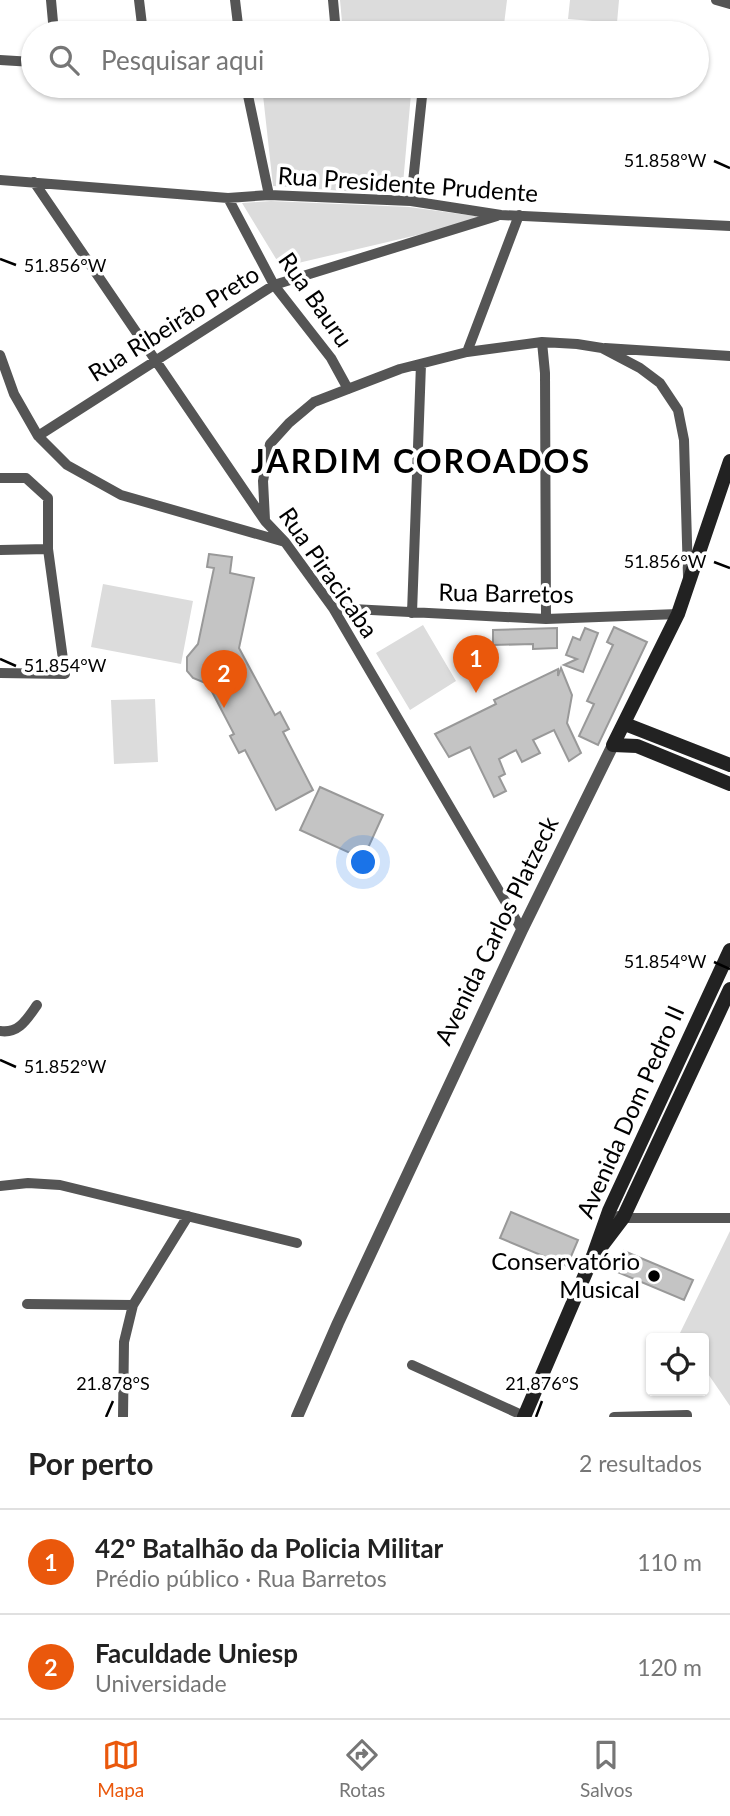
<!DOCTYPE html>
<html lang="pt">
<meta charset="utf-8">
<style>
:root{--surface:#fff;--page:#f2f2f2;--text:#222;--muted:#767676;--line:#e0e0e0;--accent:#ea580c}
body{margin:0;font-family:Lato,sans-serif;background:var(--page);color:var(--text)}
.controls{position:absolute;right:21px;bottom:21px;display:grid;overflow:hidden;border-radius:7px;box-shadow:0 2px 5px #0004}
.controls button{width:63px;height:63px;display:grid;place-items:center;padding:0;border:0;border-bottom:2px solid var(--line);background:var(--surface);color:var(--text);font:35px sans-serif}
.you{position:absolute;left:364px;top:863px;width:24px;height:24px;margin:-18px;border:5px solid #fff;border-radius:50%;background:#1a73e8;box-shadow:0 0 0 10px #1a73e833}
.badge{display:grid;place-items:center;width:46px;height:46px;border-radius:50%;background:var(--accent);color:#fff;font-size:23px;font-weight:700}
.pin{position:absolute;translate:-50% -58px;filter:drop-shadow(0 2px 4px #0008)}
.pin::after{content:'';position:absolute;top:37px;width:24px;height:21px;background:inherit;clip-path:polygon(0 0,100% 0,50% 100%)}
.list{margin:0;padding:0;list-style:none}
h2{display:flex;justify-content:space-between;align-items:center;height:91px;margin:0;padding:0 28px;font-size:30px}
h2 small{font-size:23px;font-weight:400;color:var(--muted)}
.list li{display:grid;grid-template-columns:46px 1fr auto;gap:21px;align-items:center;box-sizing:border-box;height:105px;padding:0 28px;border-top:2px solid var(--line)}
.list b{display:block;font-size:26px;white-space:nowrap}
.list p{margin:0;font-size:23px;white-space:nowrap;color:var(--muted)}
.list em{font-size:23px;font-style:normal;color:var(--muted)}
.icon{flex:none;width:38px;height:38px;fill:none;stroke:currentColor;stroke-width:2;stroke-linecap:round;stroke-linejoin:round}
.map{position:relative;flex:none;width:730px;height:1417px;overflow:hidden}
.search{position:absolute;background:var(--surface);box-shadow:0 2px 5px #0004;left:21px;right:21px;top:21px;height:77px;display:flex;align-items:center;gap:18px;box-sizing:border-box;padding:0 24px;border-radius:38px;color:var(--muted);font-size:26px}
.sheet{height:301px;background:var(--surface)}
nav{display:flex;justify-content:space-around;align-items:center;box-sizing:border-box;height:98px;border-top:2px solid var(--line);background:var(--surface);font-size:19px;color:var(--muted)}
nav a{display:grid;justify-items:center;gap:4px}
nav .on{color:var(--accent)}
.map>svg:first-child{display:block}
.green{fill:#dcdcdc}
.building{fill:#c4c4c4;stroke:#999;stroke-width:2}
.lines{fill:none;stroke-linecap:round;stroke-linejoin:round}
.minor{stroke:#555;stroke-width:10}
.tertiary{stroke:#555;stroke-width:12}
.secondary{stroke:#222;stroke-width:14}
.ticks{fill:none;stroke:#000;stroke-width:2.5}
.poi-dot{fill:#000;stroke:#fff;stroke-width:2.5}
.labels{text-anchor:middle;stroke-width:7;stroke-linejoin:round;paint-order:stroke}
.street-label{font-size:24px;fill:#000;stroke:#fff}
.poi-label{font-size:24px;fill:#000;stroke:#fff;text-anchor:end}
.district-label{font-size:32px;font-weight:bold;letter-spacing:2px;fill:#000;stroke:#fff}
.ticks-label{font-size:18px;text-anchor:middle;fill:#000;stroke:#fff;stroke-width:7;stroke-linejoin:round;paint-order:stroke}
</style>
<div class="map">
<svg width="730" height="1417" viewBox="0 0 730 1417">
<rect width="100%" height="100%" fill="#fff"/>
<!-- green -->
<path class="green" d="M 340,0 L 507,0 L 503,33 L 343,33 Z
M 570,0 L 619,0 L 617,23 L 568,19 Z
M 262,86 L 411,94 L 402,195 L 273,186 Z
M 271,201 L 409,207 L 490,218 L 281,267 L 242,203 Z
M 103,584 L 193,601 L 181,664 L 91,647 Z
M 423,625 L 456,681 L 410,710 L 376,653 Z
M 155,699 L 158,762 L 114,764 L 111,700 Z
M 730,1231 L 730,1406 L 704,1368 L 704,1338 L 684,1338 L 680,1333 Z"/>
<!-- building -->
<path class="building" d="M 209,554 L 232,557 L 230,573 L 254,578 L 239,648 L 275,715 L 280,712 L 289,729 L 283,732 L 313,790 L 276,810 L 245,750 L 239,753 L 230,736 L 234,734 L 208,684 L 193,678 L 187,671 L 187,657 L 198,644 L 214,568 L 207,567 Z
M 614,627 L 647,642 L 598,745 L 579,736 L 594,704 L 587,701 L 613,645 L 607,642 Z
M 557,628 L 557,648 L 533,649 L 533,644 L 493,645 L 493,630 Z
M 585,628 L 598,633 L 583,672 L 564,665 L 577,659 L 566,655 L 573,637 L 580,640 Z
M 561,668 L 572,695 L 567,723 L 581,753 L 569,761 L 554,730 L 533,740 L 540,753 L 522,762 L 516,750 L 499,759 L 505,774 L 499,777 L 506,791 L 494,797 L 470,747 L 449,757 L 435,734 L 496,704 L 494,700 L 558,669 L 558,676 Z
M 320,787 L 383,815 L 363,859 L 300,830 Z
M 511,1212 L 578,1240 L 567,1266 L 500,1238 Z
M 624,1251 L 693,1280 L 684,1300 L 615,1271 Z"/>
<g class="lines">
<!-- minor -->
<path class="minor" d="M 51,0 L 54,33
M 139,0 L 143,33
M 235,0 L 239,33
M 333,0 L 336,33
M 716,0 L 730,4
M 0,60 L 33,62
M 246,86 L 269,195
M 408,86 L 483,88
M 0,180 L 228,198 L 269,195 L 411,201 L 501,215 L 730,226
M 34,182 L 265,521 L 285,542 L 333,608 L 522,930
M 228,198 L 274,285 L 331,358 L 348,389
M 411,201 L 423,87
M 542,342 L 545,373 L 546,619
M 605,348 L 730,356
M 467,352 L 519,215
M 0,355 L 14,394 L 38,436 L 67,465 L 121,495 L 285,542
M 38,436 L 274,285 L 497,216
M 0,478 L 26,478 L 48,498 L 48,549 L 0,550
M 265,520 L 263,481 L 270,444 L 289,423 L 314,402 L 400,369 L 467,352 L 542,342 L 577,344 L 602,348 L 640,368 L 660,383 L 678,410 L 684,440 L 688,576
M 333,608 L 546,619 L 678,614
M 412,613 L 421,364
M 0,673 L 65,674 L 48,549
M 0,1031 C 19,1034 27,1019 37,1005
M 0,1186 L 28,1183 L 60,1185 L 297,1243
M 618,1216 L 623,1218 L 730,1218
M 27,1304 L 133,1305 L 124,1342 L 123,1417
M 133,1305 L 188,1216
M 412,1365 L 524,1416
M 614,1417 L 687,1415 L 687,1417"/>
<!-- tertiary -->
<path class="tertiary" d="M 297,1417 L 338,1323 L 522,930 L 613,745"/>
<!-- secondary -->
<path class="secondary" d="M 730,461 L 678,614 L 613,745 L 637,746 L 730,784
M 625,724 L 730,765
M 601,1247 L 623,1218 L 730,989
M 524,1417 L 593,1256 L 609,1211 L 730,950"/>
</g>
<!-- ticks -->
<path class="ticks" d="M 714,161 L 730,168M 0,259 L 16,265M 714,562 L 730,568M 0,659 L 16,666M 714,962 L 730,969M 0,1060 L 16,1067M 106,1417 L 113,1401M 536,1417 L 542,1401"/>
<!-- markers -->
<circle class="poi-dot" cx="654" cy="1276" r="7"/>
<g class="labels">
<!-- street labels -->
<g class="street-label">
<text transform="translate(408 185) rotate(4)" y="8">Rua Presidente Prudente</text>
<text transform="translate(315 300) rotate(55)" y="8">Rua Bauru</text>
<text transform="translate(174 324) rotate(-32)" y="8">Rua Ribeirão Preto</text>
<text transform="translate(328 573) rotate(55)" y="8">Rua Piracicaba</text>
<text transform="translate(506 594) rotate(1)" y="8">Rua Barretos</text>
<text transform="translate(497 931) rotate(-64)" y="8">Avenida Carlos Platzeck</text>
<text transform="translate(631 1112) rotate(-66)" y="8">Avenida Dom Pedro II</text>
</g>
<!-- poi labels -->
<g class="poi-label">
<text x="640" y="1270">Conservatório<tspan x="640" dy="28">Musical</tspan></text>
</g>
<!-- district labels -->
<g class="district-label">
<text x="421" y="473">JARDIM COROADOS</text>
</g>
</g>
<g class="ticks-label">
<text x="665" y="167">51.858°W</text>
<text x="65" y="272">51.856°W</text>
<text x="665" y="568">51.856°W</text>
<text x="65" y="672">51.854°W</text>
<text x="665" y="968">51.854°W</text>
<text x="65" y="1073">51.852°W</text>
<text x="113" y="1390">21.878°S</text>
<text x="542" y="1390">21.876°S</text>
</g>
</svg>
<div class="controls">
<button><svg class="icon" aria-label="locate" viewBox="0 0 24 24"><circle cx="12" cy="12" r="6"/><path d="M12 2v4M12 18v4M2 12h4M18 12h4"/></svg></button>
</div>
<div class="you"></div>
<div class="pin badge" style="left:476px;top:693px">1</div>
<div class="pin badge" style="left:224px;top:708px">2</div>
<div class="search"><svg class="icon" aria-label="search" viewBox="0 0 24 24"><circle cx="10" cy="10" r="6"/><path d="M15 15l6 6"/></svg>Pesquisar aqui</div>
</div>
<section class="sheet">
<h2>Por perto<small>2 resultados</small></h2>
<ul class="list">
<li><span class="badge">1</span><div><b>42º Batalhão da Policia Militar</b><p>Prédio público · Rua Barretos</p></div><em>110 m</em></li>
<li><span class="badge">2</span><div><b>Faculdade Uniesp</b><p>Universidade</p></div><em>120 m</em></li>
</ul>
</section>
<nav>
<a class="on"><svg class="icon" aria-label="map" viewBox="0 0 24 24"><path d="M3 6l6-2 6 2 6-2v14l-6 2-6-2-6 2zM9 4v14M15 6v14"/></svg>Mapa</a>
<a><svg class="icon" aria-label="directions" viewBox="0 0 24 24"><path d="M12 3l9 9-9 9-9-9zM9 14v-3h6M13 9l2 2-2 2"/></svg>Rotas</a>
<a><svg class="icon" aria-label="saved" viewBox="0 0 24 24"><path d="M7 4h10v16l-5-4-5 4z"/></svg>Salvos</a>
</nav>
